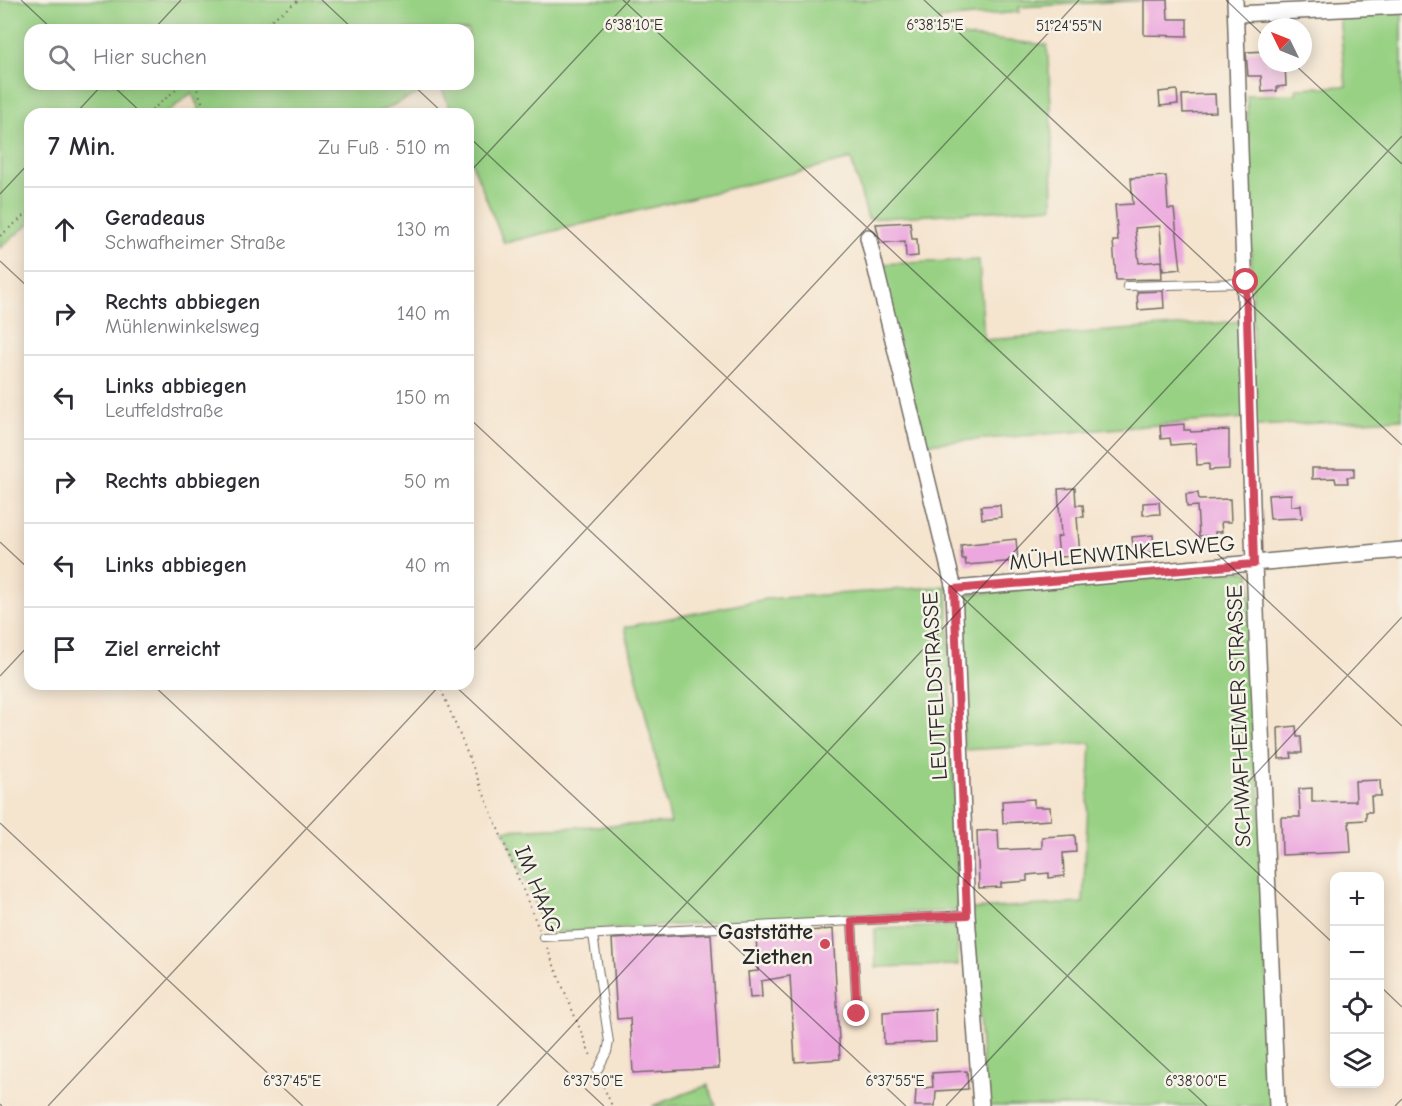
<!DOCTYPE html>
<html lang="de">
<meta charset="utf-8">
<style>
:root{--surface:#fff;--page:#f7f7f7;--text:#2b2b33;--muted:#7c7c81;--line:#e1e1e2}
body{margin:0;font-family:"Comic Neue",sans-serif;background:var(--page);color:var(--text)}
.controls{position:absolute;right:18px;bottom:18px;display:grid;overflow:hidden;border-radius:12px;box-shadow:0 3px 15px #0003}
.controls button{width:54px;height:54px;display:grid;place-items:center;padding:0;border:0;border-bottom:2px solid var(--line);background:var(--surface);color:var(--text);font:30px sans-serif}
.compass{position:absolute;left:1258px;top:18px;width:54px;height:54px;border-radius:50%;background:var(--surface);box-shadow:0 3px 15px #0003;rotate:313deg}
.stop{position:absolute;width:18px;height:18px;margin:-14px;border:4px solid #d1495b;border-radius:50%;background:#fff}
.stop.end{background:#d1495b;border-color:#fff;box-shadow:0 2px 6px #0008}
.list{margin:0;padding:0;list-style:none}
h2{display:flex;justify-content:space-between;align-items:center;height:78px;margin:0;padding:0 24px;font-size:26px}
h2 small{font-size:20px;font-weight:400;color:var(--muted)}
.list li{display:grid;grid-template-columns:39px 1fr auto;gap:18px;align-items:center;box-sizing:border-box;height:84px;padding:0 24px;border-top:2px solid var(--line)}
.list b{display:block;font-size:22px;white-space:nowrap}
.list p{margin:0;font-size:20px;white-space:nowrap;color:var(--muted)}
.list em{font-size:20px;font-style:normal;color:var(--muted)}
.icon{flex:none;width:33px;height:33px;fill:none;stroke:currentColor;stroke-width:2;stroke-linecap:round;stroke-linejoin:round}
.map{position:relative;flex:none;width:1402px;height:1106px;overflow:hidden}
.search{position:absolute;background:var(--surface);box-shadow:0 3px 15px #0003;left:24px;top:24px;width:450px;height:66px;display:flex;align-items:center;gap:15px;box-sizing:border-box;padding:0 21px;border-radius:18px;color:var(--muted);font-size:22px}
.panel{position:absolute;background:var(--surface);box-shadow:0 3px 15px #0003;left:24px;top:108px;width:450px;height:582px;border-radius:18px}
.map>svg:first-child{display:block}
.green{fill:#98d184;stroke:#627e58;stroke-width:1.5}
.building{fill:#eca7df}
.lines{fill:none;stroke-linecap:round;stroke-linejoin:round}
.service-casing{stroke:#726c64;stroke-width:10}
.minor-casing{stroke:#726c64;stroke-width:18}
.path{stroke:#726c64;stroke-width:2;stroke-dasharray:1.5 4.5;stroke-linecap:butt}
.service{stroke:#fff;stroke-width:8}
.minor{stroke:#fff;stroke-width:15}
.route{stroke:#d1495b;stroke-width:8}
.ticks{fill:none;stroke:#2b2b2b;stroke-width:1.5;stroke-opacity:0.45}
.poi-dot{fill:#d1495b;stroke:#f7f3e8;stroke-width:2}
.labels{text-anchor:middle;stroke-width:5;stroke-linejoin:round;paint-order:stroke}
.street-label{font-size:22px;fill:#2b2b2b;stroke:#f7f3e8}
.poi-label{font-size:22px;font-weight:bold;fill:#2b2b2b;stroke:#f7f3e8;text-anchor:end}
.ticks-label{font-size:15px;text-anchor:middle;fill:#2b2b2b;stroke:#f7f3e8;stroke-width:5;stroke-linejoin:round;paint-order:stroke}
</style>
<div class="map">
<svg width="1402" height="1106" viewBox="0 0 1402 1106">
<rect width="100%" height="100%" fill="#f7f3e8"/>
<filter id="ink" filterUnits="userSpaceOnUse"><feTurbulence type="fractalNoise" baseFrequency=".0167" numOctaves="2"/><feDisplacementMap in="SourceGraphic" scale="12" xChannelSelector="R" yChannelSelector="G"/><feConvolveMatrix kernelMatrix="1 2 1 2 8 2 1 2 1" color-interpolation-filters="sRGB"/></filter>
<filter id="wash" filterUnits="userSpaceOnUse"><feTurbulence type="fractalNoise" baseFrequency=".008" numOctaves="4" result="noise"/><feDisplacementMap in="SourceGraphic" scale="24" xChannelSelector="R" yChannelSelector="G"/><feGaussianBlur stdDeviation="1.35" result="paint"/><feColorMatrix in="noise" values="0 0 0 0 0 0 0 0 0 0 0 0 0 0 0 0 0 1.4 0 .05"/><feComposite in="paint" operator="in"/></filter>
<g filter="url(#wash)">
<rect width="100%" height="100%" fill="#f5e4ce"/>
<!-- green -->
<path class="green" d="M 0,0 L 1148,0 L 1019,7 L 1019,12 L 939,19 L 941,34 L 1047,45 L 1051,104 L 1053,207 L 868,219 L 851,159 L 504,243 L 468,153 L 468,114 L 452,114 L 440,84 L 468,84 L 468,30 L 30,30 L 30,84 L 439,84 L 374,114 L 201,114 L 192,93 L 165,114 L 30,114 L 30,223 L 0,248 Z
M 1402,11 L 1402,419 L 1255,426 L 1247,95 L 1296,94 L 1296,88 L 1346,86 L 1339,15 Z
M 979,260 L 984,340 L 1242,321 L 1245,418 L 922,444 L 878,264 Z
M 1241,571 L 1250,573 L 1273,1106 L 985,1106 L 972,909 L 1083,903 L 1091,743 L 964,750 L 959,606 L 970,594 Z
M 947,586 L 959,911 L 852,914 L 548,933 L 504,830 L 671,823 L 625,627 L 766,599 Z
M 957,926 L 958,965 L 876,967 L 875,929 Z
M 708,1085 L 716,1106 L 652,1106 Z"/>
<g id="blocks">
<!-- building -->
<path class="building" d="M 1144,0 L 1167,0 L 1168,19 L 1187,19 L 1187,36 L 1144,35 Z
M 1267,51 L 1267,63 L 1285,63 L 1286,86 L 1277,87 L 1277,91 L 1262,92 L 1261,76 L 1248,76 L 1246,52 Z
M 1177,90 L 1178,104 L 1160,106 L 1159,92 Z
M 1215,94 L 1216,112 L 1183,113 L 1182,95 Z
M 1166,176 L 1168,209 L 1174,209 L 1181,269 L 1163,271 L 1160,226 L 1135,228 L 1139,263 L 1161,261 L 1162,279 L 1116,280 L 1113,241 L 1118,241 L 1115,205 L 1133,204 L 1131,178 Z
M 910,222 L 912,239 L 917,239 L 918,256 L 906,257 L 905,241 L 880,243 L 876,224 Z
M 1163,291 L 1164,308 L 1138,310 L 1137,292 Z
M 1184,424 L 1184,430 L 1190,430 L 1191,432 L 1229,430 L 1229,469 L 1209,470 L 1209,464 L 1197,465 L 1196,443 L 1171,445 L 1170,438 L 1161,439 L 1160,426 Z
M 1312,468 L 1354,468 L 1354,477 L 1347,477 L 1348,483 L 1336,483 L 1335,478 L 1312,479 Z
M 1075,488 L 1076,505 L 1083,505 L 1084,517 L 1077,517 L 1080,556 L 1059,557 L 1057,537 L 1061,536 L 1058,489 Z
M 1198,493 L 1199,500 L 1230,499 L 1231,522 L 1221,522 L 1222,532 L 1215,532 L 1215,536 L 1199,536 L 1197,506 L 1187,507 L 1186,494 Z
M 1291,494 L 1291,506 L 1301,505 L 1302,518 L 1270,519 L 1268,495 Z
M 1159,502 L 1160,514 L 1143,515 L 1143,503 Z
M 1000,505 L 1001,517 L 982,519 L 981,506 Z
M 1153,535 L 1154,552 L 1134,552 L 1132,537 Z
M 1016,539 L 1018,561 L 966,565 L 965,559 L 962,559 L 961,545 Z
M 1296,726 L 1297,737 L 1301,737 L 1302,753 L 1291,753 L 1292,758 L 1279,759 L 1278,728 Z
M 1380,780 L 1381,796 L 1371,796 L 1372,812 L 1366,812 L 1366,820 L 1349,821 L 1351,852 L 1282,855 L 1281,817 L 1300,817 L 1299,789 L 1312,788 L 1312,802 L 1356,801 L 1355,781 Z
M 1034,799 L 1034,807 L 1050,807 L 1051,820 L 1003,823 L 1002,801 Z
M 998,830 L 999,850 L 1042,848 L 1042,837 L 1075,835 L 1076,852 L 1063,853 L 1064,876 L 1049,878 L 1049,873 L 1027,875 L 1027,881 L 1001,883 L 1001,887 L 979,888 L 977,831 Z
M 833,929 L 840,1059 L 795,1062 L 790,976 L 761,981 L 762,997 L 750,998 L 748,972 L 758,971 L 756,935 Z
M 711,934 L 719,1068 L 633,1073 L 630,1018 L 617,1019 L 612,939 Z
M 935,1009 L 936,1042 L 884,1044 L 883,1012 Z
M 967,1071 L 968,1089 L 936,1091 L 935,1106 L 915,1106 L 916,1089 L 933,1087 L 932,1073 Z"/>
</g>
</g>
<g filter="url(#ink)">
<use href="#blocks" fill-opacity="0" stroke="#726c64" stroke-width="1.5"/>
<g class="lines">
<defs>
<path id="service" d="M 1127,286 L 1246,283
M 593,935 L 609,1042 L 607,1052 L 597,1071
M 543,937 L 852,921
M 857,1014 L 852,921 L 967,915"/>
<path id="minor" d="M 1235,0 L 1254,564 L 1277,1106
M 1236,14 L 1402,6
M 868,237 L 954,589 L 967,915 L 981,1106
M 954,589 L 1402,550"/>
</defs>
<!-- service casing -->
<use href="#service" class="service-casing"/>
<!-- minor casing -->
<use href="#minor" class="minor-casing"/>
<!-- path -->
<path class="path" d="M 257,30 L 299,0
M 195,84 L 207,114
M 147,114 L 183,84
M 0,236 L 30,211
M 439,684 L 539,929
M 547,948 L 591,1056
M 601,1081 L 612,1106"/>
<!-- service -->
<use href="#service" class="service"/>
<!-- minor -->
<use href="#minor" class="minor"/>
</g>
</g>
<g class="lines" filter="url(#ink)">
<!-- route -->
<path class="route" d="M 857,1014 L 852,921 L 967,915 L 954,589 L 1254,564 L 1246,282"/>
</g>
<!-- ticks -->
<path class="ticks" d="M 21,0 L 53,30M 322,0 L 354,30M 623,0 L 1402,726M 924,0 L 1402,445M 1226,0 L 1267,39M 153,30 L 181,0M 1293,63 L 1402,164M 111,84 L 143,114M 412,84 L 444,114M 75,114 L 103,84M 468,136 L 1334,944M 468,174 L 630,0M 0,194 L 30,162M 0,261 L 30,289M 468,417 L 1207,1106M 0,542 L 30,570M 468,656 L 1079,0M 0,676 L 30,644M 152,684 L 604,1106M 453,684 L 906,1106M 0,823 L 303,1106M 1380,986 L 1402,1007M 0,1104 L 2,1106M 48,1106 L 441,684M 497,1106 L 1402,136M 946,1106 L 1402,617M 1395,1106 L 1402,1099"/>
<!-- markers -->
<circle class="poi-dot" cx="825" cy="944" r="6"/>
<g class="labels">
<!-- street labels -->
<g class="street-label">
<text transform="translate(1122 552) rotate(-5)" y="8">MÜHLENWINKELSWEG</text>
<text transform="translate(934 686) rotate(-93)" y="8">LEUTFELDSTRASSE</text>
<text transform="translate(1238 716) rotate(-92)" y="8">SCHWAFHEIMER STRASSE</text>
<text transform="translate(539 889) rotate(68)" y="8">IM HAAG</text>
</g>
<!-- poi labels -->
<g class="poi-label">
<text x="813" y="939">Gaststätte<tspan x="813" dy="25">Ziethen</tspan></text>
</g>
</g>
<g class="ticks-label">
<text x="634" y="30">6°38'10"E</text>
<text x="935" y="30">6°38'15"E</text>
<text x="1069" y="31">51°24'55"N</text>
<text x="292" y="1086">6°37'45"E</text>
<text x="593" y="1086">6°37'50"E</text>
<text x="895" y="1086">6°37'55"E</text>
<text x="1196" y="1086">6°38'00"E</text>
</g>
</svg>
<div class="controls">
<button>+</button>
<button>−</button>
<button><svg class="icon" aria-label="locate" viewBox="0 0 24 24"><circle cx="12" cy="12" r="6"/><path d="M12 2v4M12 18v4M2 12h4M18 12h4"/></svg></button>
<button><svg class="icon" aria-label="layers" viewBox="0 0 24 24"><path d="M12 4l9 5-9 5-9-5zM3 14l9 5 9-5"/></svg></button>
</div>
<svg class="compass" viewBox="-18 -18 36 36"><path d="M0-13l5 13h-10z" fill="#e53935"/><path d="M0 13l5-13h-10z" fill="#7c7c81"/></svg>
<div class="stop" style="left:1246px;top:282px"></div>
<div class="stop end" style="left:857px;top:1014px"></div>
<div class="search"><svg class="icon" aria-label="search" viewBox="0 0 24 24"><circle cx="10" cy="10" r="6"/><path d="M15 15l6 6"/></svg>Hier suchen</div>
<section class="panel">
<h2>7 Min.<small>Zu Fuß · 510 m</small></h2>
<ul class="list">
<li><svg class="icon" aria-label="ahead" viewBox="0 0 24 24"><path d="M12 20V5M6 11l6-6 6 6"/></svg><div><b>Geradeaus</b><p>Schwafheimer Straße</p></div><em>130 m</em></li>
<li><svg class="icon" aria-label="right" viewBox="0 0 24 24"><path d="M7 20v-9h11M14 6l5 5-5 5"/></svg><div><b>Rechts abbiegen</b><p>Mühlenwinkelsweg</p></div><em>140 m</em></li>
<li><svg class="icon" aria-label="left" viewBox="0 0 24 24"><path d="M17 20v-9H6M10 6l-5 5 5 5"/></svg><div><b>Links abbiegen</b><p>Leutfeldstraße</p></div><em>150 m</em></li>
<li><svg class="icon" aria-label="right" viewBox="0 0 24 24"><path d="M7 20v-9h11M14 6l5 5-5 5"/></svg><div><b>Rechts abbiegen</b></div><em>50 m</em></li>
<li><svg class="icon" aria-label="left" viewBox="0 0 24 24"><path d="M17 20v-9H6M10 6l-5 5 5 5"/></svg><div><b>Links abbiegen</b></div><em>40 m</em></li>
<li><svg class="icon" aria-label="arrive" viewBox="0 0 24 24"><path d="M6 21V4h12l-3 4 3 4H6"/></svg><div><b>Ziel erreicht</b></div></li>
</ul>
</section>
</div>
